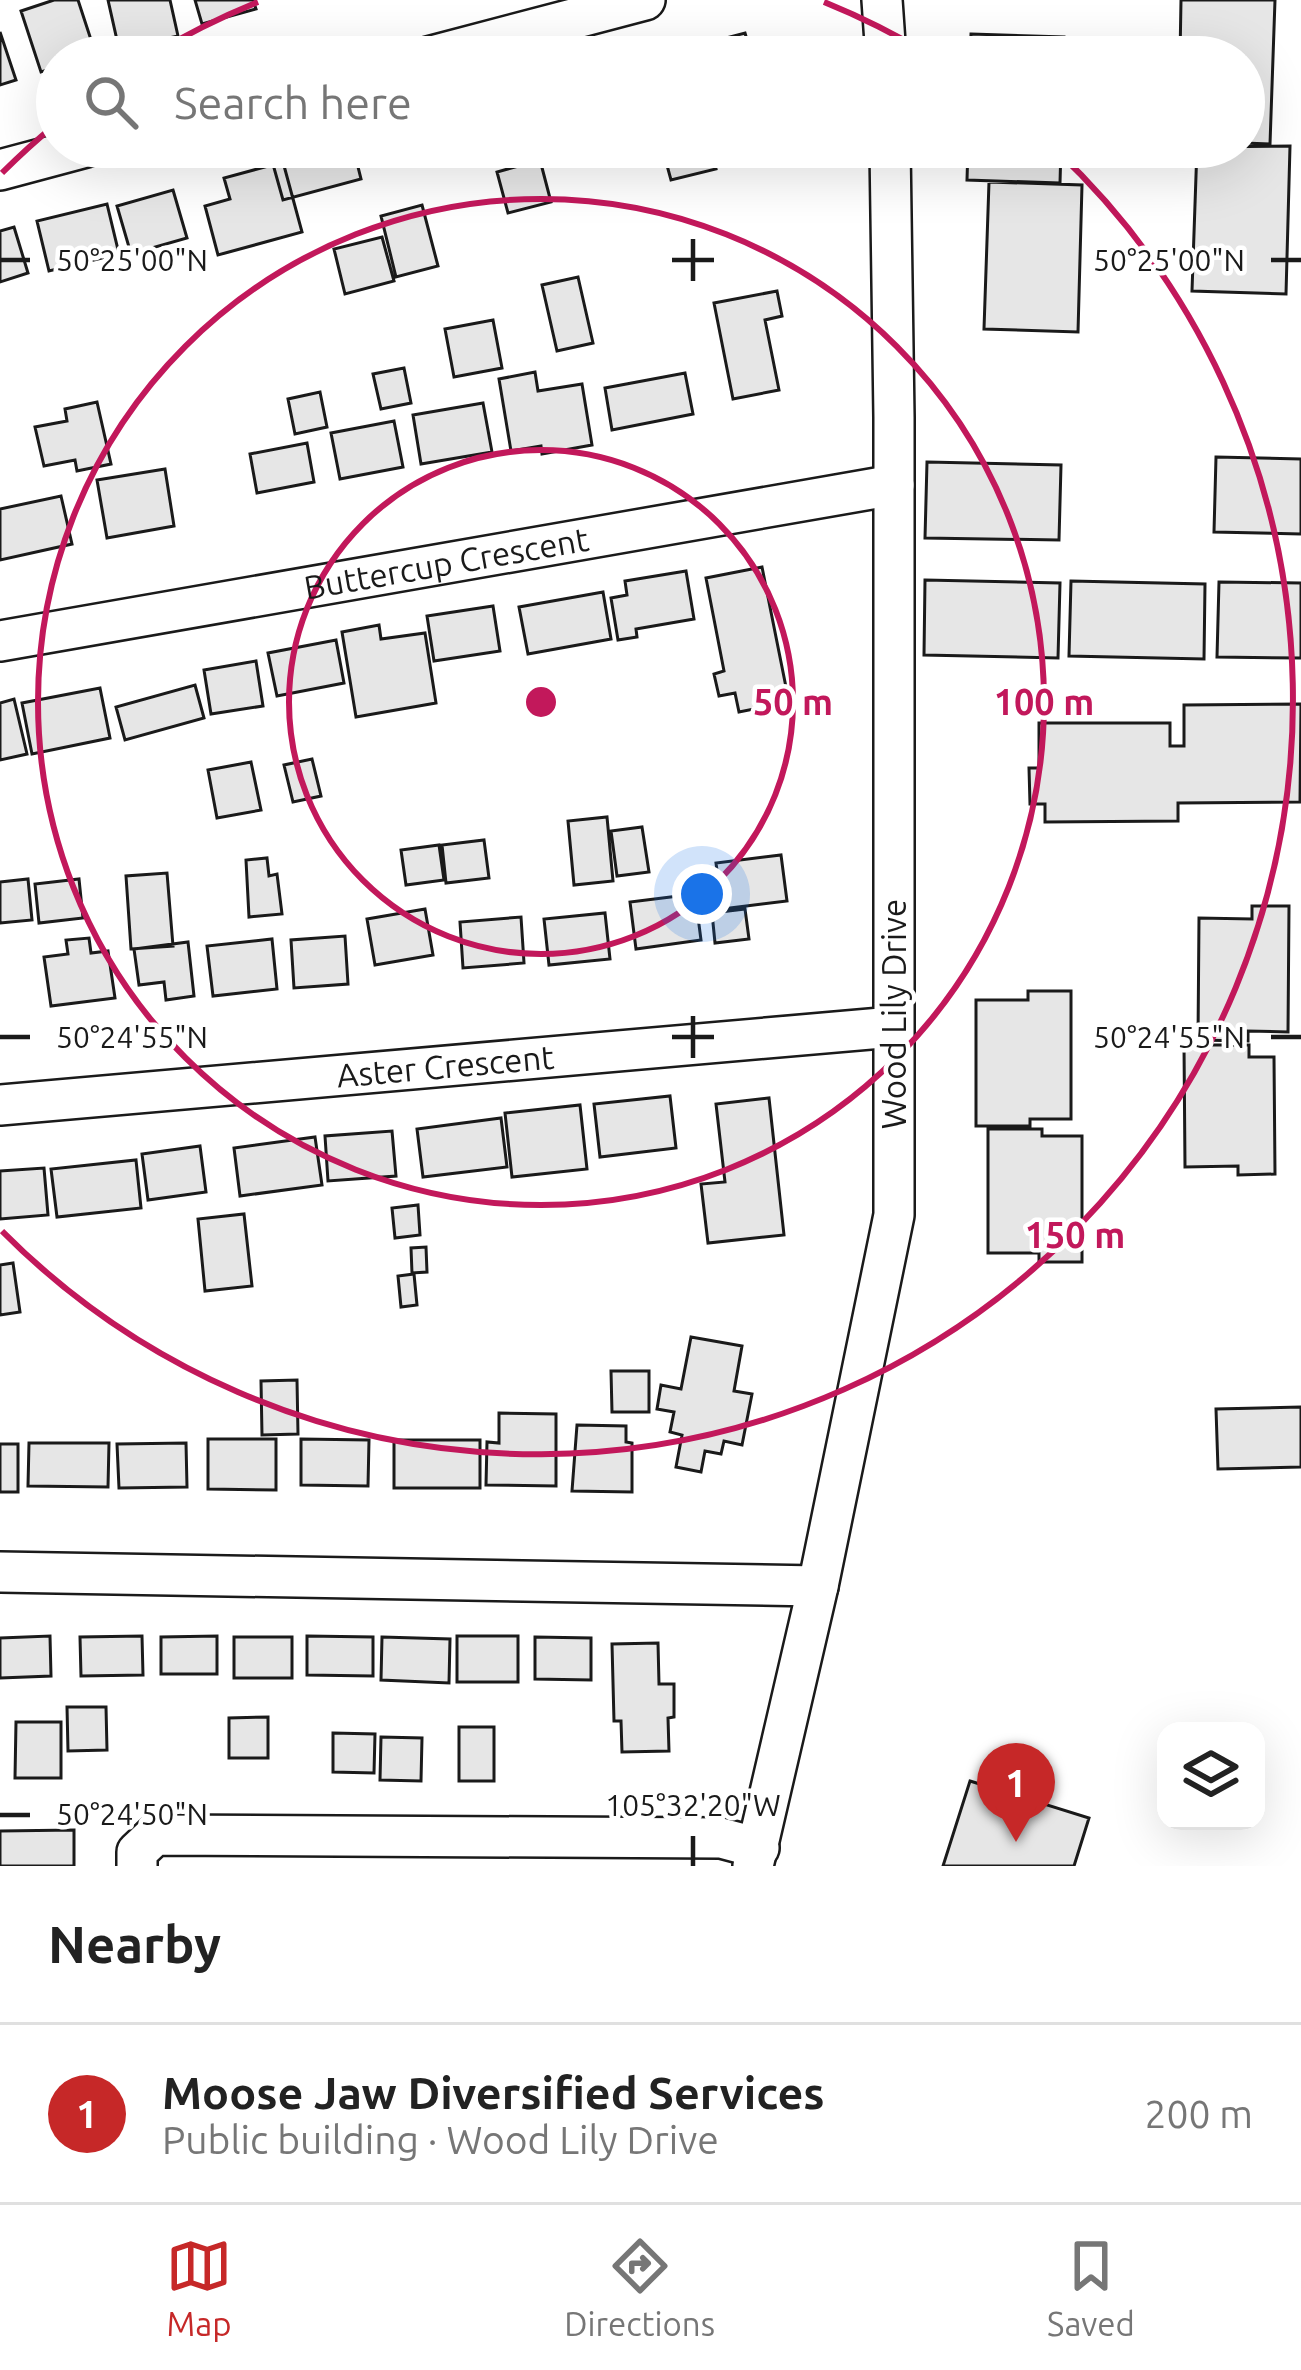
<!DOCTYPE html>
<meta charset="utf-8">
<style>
:root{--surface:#fff;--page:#f2f2f2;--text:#222;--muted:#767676;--line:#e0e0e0;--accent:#c62828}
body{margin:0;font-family:Ubuntu,sans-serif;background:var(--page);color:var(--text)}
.controls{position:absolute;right:36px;bottom:36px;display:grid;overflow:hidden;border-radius:24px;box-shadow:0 12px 48px #0002}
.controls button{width:108px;height:108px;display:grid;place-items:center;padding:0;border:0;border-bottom:3px solid var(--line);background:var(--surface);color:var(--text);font:60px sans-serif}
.you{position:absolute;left:702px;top:894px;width:42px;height:42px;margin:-30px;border:9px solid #fff;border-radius:50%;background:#1a73e8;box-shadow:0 0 0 18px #1a73e833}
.badge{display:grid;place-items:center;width:78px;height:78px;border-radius:50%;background:var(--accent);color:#fff;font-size:39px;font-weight:700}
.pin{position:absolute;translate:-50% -99px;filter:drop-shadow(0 3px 6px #0008)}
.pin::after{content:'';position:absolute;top:63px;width:42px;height:36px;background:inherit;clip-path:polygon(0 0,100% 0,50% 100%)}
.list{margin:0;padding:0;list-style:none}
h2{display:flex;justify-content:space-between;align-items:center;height:156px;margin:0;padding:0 48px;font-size:51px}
h2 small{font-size:39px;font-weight:400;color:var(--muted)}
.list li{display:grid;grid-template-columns:78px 1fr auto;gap:36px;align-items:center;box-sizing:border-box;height:180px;padding:0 48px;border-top:3px solid var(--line)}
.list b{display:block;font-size:45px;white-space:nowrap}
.list p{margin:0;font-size:39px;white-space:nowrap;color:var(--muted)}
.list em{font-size:39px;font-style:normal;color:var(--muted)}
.icon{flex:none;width:66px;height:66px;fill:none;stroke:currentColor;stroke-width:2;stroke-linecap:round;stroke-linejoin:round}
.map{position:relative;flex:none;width:1301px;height:1866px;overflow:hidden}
.search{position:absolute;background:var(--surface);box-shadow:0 12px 48px #0002;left:36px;right:36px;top:36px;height:132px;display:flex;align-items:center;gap:30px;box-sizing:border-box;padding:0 42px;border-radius:66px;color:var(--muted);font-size:45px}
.sheet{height:336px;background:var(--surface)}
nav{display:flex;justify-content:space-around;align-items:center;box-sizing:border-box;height:168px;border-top:3px solid var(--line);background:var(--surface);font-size:33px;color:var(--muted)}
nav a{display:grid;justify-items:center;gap:6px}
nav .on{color:var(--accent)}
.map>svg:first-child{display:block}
.building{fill:#e6e6e6;stroke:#1a1a1a;stroke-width:3}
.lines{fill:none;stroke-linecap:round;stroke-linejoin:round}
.minor-casing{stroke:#1a1a1a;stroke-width:44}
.minor{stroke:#fff;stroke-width:39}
.ticks{fill:none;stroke:#1a1a1a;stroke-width:4.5}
.ring{fill:none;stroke:#c2185b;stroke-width:6}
.labels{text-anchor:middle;stroke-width:9;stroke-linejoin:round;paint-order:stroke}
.street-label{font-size:33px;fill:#1a1a1a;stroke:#fff}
.ticks-label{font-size:30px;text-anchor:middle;fill:#1a1a1a;stroke:#fff;stroke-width:9;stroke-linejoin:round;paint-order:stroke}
.centre{fill:#c2185b;stroke:#fff;stroke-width:6}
.ring-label{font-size:36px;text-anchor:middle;font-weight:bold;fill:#c2185b;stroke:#fff;stroke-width:9;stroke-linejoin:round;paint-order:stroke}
</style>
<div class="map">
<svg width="1301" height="1866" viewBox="0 0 1301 1866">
<rect width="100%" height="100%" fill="#fff"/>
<!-- building -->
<path class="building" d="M 54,0 L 78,0 L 96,55 L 57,57 L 57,67 L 41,72 L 21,11 Z
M 108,0 L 170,0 L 178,36 L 119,49 Z
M 195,0 L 253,0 L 256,9 L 202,24 Z
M 1181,0 L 1275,0 L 1270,144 L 1244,143 L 1244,57 L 1180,57 Z
M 0,32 L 16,80 L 0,85 Z
M 745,33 L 752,57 L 698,57 L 695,46 Z
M 971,34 L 1064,37 L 1064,57 L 970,57 Z
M 661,43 L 664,57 L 604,57 Z
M 1290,146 L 1286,294 L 1192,291 L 1197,147 Z
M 280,147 L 353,147 L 361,179 L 283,200 L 269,150 Z
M 375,147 L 441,147 L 379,163 Z
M 662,147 L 711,147 L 716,169 L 671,180 Z
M 968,147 L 1061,147 L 1060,183 L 967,180 Z
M 540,160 L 551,202 L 508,213 L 497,172 Z
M 283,162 L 302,232 L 218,255 L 205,206 L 230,199 L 224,178 Z
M 989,182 L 1082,185 L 1078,332 L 984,329 Z
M 173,190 L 187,238 L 131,254 L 117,206 Z
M 107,204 L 119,254 L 49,271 L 37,221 Z
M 422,205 L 438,266 L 396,277 L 381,216 Z
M 14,227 L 28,273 L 0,282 L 0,231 Z
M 382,237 L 394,281 L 345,294 L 334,249 Z
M 578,277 L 593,343 L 557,351 L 542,285 Z
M 777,291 L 782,316 L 765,320 L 779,390 L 733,399 L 714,303 Z
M 493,320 L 502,368 L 454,377 L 445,329 Z
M 404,368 L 411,403 L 381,409 L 373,374 Z
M 535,372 L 538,391 L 582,384 L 592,445 L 542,454 L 541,446 L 511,451 L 499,379 Z
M 685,373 L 693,414 L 612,430 L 605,388 Z
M 320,392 L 327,427 L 295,434 L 288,399 Z
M 97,402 L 111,464 L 77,471 L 75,460 L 44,466 L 35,427 L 67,421 L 65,409 Z
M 483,403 L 492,452 L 421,464 L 413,415 Z
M 394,421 L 403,467 L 340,479 L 331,433 Z
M 307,443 L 314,482 L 257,493 L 250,454 Z
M 1216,457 L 1301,459 L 1301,534 L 1214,532 Z
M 927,462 L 1061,465 L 1059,540 L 925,538 Z
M 165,469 L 174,526 L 107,538 L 97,480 Z
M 61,496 L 72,544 L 0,560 L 0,509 Z
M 762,567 L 789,702 L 739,712 L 735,693 L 719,696 L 714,674 L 724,671 L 706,578 Z
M 686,571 L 694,619 L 636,629 L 637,637 L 618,640 L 611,598 L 627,595 L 625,581 Z
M 925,580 L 1060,583 L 1058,658 L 924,655 Z
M 1071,581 L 1205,584 L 1204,659 L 1069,656 Z
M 1219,582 L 1301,583 L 1301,658 L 1217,657 Z
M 603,592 L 611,639 L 528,654 L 519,607 Z
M 493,606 L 500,651 L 434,661 L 427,616 Z
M 379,625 L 381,639 L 425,633 L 436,703 L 356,717 L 342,632 Z
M 336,640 L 344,683 L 277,696 L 268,653 Z
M 256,661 L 263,706 L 211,714 L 204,670 Z
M 195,685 L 204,718 L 125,740 L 116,707 Z
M 100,688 L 110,738 L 32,754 L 22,703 Z
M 14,699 L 27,754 L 0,760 L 0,703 Z
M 1301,704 L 1300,802 L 1178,803 L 1178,821 L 1045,822 L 1045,804 L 1030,804 L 1029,768 L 1039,768 L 1039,723 L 1170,723 L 1170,746 L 1184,746 L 1184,705 Z
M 312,759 L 321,796 L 293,802 L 284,765 Z
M 251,762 L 261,810 L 217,818 L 208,770 Z
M 607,817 L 613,881 L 574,885 L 568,821 Z
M 642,827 L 649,872 L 617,876 L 611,831 Z
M 484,840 L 489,878 L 446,883 L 442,845 Z
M 439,845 L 444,880 L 406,885 L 401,850 Z
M 781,855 L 787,901 L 722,909 L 716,863 Z
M 267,858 L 269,876 L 277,874 L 282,914 L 249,917 L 246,860 Z
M 167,873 L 173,946 L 131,949 L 126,876 Z
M 28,879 L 32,920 L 0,923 L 0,882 Z
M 79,879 L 83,918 L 39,923 L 35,884 Z
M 695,894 L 701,940 L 636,949 L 630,902 Z
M 1252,906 L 1289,906 L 1288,1032 L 1248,1031 L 1248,1041 L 1198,1040 L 1199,918 L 1252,919 Z
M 425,909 L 433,955 L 375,965 L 367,919 Z
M 745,909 L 749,939 L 715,943 L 712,913 Z
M 605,913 L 610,959 L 549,965 L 544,919 Z
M 521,917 L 524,963 L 463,968 L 460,922 Z
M 345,936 L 348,984 L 294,988 L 291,940 Z
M 89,938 L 91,953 L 108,951 L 115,998 L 51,1006 L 44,957 L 68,954 L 66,940 Z
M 272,939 L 277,989 L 213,996 L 207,946 Z
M 188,942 L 194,996 L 166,1000 L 164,982 L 139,985 L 134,949 Z
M 1028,991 L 1071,991 L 1071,1119 L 1030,1119 L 1030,1126 L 976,1126 L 976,1000 L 1028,1000 Z
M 1184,1045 L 1249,1045 L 1249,1057 L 1274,1057 L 1275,1174 L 1238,1175 L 1238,1166 L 1185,1167 Z
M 670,1096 L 676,1148 L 600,1157 L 594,1104 Z
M 769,1098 L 784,1235 L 708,1243 L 701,1184 L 725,1182 L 716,1104 Z
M 580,1105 L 587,1169 L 512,1177 L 505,1113 Z
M 501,1118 L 507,1167 L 423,1177 L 417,1129 Z
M 988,1129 L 1042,1129 L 1042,1136 L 1082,1136 L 1082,1262 L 1039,1262 L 1039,1253 L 988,1253 Z
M 392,1131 L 396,1176 L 328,1181 L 325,1136 Z
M 315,1137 L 322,1185 L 240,1196 L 234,1148 Z
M 200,1146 L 206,1192 L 148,1200 L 142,1154 Z
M 136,1160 L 141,1208 L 57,1217 L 51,1169 Z
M 44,1168 L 48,1215 L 0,1219 L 0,1171 Z
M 418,1205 L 420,1235 L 395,1238 L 392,1208 Z
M 244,1214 L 252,1286 L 205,1291 L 198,1219 Z
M 426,1247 L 427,1272 L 412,1273 L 411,1248 Z
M 13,1263 L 20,1312 L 0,1315 L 0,1265 Z
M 414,1274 L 417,1305 L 401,1307 L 398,1276 Z
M 691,1337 L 742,1346 L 734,1391 L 752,1394 L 742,1445 L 724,1441 L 721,1454 L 705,1451 L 701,1472 L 676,1467 L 682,1435 L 670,1432 L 674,1412 L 657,1409 L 661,1385 L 681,1389 Z
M 611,1371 L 649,1371 L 649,1412 L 612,1412 Z
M 297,1380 L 298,1434 L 262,1435 L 261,1381 Z
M 1301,1407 L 1301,1467 L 1218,1469 L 1216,1409 Z
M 499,1413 L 556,1414 L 556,1486 L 486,1485 L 487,1442 L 499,1443 Z
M 577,1425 L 626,1426 L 626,1442 L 632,1443 L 632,1492 L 572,1491 Z
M 208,1439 L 276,1439 L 276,1490 L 208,1489 Z
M 301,1439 L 369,1440 L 368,1486 L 301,1485 Z
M 394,1440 L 480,1440 L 480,1488 L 394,1488 Z
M 29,1443 L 109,1443 L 108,1487 L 28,1486 Z
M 186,1443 L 187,1487 L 119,1488 L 117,1444 Z
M 0,1444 L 18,1444 L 18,1492 L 0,1492 Z
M 50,1636 L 51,1676 L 0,1678 L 0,1638 Z
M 142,1636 L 143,1675 L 81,1676 L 80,1637 Z
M 217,1636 L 217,1674 L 161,1674 L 161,1637 Z
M 307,1636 L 373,1637 L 373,1676 L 307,1675 Z
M 457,1636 L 518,1636 L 518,1682 L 457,1682 Z
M 234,1637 L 292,1637 L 292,1678 L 234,1678 Z
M 382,1637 L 450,1639 L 449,1683 L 381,1680 Z
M 535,1637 L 591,1638 L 591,1680 L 535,1679 Z
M 658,1643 L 659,1684 L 674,1684 L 674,1717 L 668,1718 L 669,1751 L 622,1752 L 621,1721 L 614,1721 L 612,1644 Z
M 67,1707 L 106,1707 L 107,1750 L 68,1751 Z
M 268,1717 L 268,1758 L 229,1758 L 229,1718 Z
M 16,1722 L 61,1722 L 61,1778 L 15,1778 Z
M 459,1727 L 494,1727 L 494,1781 L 459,1781 Z
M 333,1733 L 375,1734 L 374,1773 L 333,1772 Z
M 381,1737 L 422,1738 L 421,1781 L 380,1780 Z
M 970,1781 L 1089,1818 L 1074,1866 L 943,1866 Z
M 74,1830 L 74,1866 L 0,1866 L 0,1831 Z"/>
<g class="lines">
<defs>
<g id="minor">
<path d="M 882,0 L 886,57"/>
<path d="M 428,57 L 645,0"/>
<path d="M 0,170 L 86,147"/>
<path id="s1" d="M 0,641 L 894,485"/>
<path id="s2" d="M 0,1105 L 893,1027"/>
<path d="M 0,1572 L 818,1586"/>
<path d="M 137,1866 L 137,1852 L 155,1835 L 721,1838 L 759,1848"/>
<path d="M 753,1866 L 818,1586 L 894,1215 L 894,417 L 890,147"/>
</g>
</defs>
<!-- minor casing -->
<use href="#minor" class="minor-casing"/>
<!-- minor -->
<use href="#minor" class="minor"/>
</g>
<!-- ticks -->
<path class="ticks" d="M 693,239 L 693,281M 0,260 L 30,260M 672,260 L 714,260M 1271,260 L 1301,260M 693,1016 L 693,1058M 0,1037 L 30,1037M 672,1037 L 714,1037M 1271,1037 L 1301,1037M 0,1815 L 30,1815M 693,1836 L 693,1866"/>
<!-- distance rings -->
<g class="ring">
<circle cx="541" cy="702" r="252"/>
<circle cx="541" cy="702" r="503"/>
<path d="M2 173A755 755 0 0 1 56 124M152 55A755 755 0 0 1 258 2M824 2A755 755 0 0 1 930 55M1056 150A755 755 0 1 1 2 1231"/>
</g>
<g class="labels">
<!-- street labels -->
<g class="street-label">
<text dy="12" stroke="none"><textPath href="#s1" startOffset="453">Buttercup Crescent</textPath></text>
<text transform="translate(894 1014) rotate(-90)" y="12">Wood Lily Drive</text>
<text dy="12" stroke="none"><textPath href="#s2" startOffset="447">Aster Crescent</textPath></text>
</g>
</g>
<g class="ticks-label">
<text x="132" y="271">50°25'00"N</text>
<text x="1169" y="271">50°25'00"N</text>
<text x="132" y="1048">50°24'55"N</text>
<text x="1169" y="1048">50°24'55"N</text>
<text x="693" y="1816">105°32'20"W</text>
<text x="132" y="1825">50°24'50"N</text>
</g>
<circle cx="541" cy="702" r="18" class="centre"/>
<g class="ring-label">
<text x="793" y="715">50 m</text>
<text x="1044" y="715">100 m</text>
<text x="1075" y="1248">150 m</text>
</g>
</svg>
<div class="controls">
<button><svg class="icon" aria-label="layers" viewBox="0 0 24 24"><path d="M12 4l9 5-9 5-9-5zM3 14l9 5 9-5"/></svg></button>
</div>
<div class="you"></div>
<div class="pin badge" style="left:1016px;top:1842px">1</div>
<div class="search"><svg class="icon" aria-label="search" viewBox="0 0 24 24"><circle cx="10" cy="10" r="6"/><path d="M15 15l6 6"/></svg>Search here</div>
</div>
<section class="sheet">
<h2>Nearby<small></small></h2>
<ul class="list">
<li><span class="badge">1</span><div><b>Moose Jaw Diversified Services</b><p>Public building · Wood Lily Drive</p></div><em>200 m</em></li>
</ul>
</section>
<nav>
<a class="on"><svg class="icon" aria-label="map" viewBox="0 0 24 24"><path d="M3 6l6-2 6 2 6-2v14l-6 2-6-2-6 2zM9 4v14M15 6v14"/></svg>Map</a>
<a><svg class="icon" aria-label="directions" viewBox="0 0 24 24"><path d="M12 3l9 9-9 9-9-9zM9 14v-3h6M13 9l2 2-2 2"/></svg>Directions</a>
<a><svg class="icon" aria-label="saved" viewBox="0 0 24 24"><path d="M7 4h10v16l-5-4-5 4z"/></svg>Saved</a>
</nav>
